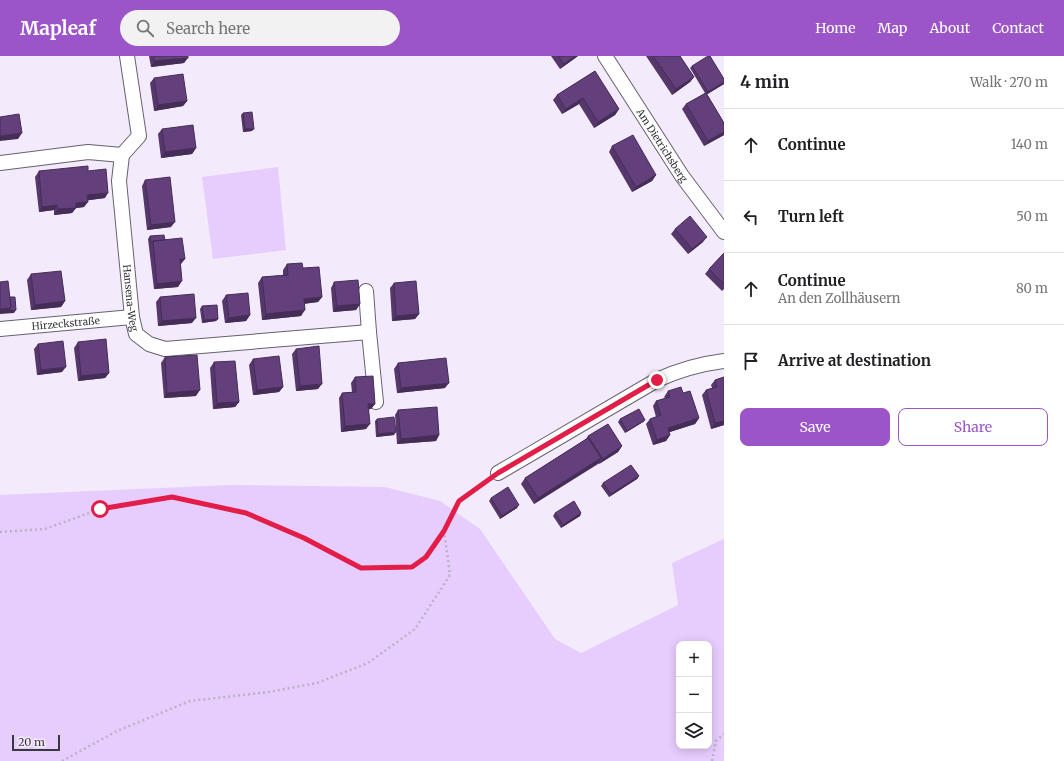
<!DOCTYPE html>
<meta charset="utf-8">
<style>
:root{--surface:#fff;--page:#f2f2f2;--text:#202124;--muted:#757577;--line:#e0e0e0;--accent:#9b55c9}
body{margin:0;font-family:Merriweather,serif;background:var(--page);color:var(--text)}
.controls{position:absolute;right:12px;bottom:12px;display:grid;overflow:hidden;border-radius:8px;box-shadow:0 2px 10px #0003}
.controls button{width:36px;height:36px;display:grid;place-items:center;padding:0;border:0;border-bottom:1px solid var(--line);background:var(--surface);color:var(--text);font:20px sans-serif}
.scale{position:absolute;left:12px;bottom:10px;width:48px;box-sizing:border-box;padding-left:4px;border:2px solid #3b373e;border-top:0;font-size:11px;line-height:14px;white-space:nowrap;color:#3b373e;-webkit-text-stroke:3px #f3eafb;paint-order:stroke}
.stop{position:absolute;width:12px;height:12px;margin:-9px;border:3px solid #e11d48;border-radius:50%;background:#fff}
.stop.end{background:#e11d48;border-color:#fff;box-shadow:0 1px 4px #0008}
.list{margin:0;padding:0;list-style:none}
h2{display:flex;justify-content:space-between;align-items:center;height:52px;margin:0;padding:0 16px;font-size:17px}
h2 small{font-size:13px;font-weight:400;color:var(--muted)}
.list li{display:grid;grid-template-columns:26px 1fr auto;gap:12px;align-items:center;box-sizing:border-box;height:72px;padding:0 16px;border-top:1px solid var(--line)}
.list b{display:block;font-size:15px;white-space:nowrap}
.list p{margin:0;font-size:13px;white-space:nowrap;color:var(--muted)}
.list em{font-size:13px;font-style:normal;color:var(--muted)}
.actions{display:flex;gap:8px;padding:12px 16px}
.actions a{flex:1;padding:9px 0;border:1px solid var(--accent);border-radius:8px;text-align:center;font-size:14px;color:var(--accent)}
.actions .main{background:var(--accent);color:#fff}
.icon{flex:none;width:22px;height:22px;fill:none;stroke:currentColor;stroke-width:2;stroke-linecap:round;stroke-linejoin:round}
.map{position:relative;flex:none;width:724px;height:705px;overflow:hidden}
header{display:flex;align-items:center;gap:24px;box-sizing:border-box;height:56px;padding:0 20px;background:var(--accent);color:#fff}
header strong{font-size:19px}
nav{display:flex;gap:22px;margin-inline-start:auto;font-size:14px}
.search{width:280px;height:36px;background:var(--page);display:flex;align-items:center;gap:10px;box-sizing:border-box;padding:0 14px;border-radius:22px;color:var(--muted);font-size:15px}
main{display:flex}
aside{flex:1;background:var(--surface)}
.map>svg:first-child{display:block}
.green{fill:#e7ccfe;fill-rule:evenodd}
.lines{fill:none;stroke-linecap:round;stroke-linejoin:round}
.street-casing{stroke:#68606e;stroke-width:16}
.path{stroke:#bbb3c1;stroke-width:2.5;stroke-dasharray:2 3;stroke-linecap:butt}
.street{stroke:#fff;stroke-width:14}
.wall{fill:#55376b}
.shaded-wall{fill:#452d57}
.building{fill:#63407c;stroke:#452d57}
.route{stroke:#e11d48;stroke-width:5}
.labels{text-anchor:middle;stroke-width:4;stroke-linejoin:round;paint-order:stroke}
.street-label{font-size:10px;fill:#3b373e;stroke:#f3eafb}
</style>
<header>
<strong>Mapleaf</strong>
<div class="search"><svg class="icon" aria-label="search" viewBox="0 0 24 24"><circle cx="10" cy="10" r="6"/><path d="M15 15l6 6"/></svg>Search here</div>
<nav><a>Home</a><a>Map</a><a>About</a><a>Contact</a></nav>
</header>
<main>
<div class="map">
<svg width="724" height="705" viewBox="0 0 724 705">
<rect width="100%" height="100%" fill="#f3eafb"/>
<!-- green -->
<path class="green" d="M 278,111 L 286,194 L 213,203 L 202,121 Z
M 231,429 L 385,431 L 440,445 L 480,473 L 555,583 L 581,597 L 678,549 L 672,507 L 724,483 L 724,705 L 0,705 L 0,439 ZM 679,588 L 709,588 L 709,690 L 679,690 Z"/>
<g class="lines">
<defs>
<g id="street">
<path id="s1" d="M 127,0 L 139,80 L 122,99 L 119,125 L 132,261 L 136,278 L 149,288 L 165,293 L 369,276 L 376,346"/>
<path id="s2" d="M 605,0 L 682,120 L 724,176"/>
<path d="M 0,107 L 88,96 L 122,99"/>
<path d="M 366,235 L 369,276"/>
<path id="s3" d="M 0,273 L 132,261"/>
<path d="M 498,417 L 657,324 C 679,314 700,308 724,305"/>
</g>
</defs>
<!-- street casing -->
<use href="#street" class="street-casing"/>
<!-- path -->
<path class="path" d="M 0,476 L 45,473 L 100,453 L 172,441 L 246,457 L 304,482 L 361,512 L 412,511 L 426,501 L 444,475 L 459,445 L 486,425
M 62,705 L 117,675 L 190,645 L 269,636 L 317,627 L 368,607 L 415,573 L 450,519 L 444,475
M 712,705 L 716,685 L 724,678"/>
<!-- street -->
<use href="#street" class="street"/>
</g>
<!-- wall -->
<path class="wall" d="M 149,0 L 188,0 L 184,7 L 151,11 Z
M 551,0 L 578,0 L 560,13 Z
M 646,0 L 680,0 L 694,21 L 690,26 L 672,39 Z
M 692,10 L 724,28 L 707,38 L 724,67 L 724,79 L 704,90 L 682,53 L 686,48 L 705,37 L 690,12 Z
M 595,15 L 619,53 L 615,59 L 594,72 L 579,48 L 562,58 L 553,44 L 557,39 Z
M 154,22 L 187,45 L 183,50 L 154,55 L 150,27 Z
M 243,57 L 252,75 L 243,76 L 241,59 Z
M 162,73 L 196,92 L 192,98 L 161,102 L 158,78 Z
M 612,90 L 656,119 L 652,125 L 632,136 L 609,96 Z
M 39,115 L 88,115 L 105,142 L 88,144 L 84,151 L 76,152 L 72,157 L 54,159 L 54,154 L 39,156 L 35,121 Z
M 145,124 L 171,171 L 147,174 L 142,130 Z
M 675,173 L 703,186 L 688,198 L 671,178 Z
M 150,180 L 165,184 L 181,208 L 178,231 L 154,233 L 148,183 Z
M 724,197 L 724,233 L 722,235 L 705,218 L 709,213 Z
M 287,208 L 303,212 L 322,241 L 318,246 L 304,248 L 301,260 L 262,264 L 258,227 L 262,221 L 283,219 L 283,214 Z
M 31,218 L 65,245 L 61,251 L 31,254 L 27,224 Z
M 334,226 L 360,248 L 356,254 L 333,256 L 331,232 Z
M 394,227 L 419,258 L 415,263 L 392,265 L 390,232 Z
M 226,239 L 250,259 L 246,265 L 225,267 L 222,245 Z
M 160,241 L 192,267 L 158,270 L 156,246 Z
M 202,250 L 218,263 L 216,265 L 202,267 L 200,253 Z
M 78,286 L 109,317 L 105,322 L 78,325 L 74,292 Z
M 38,288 L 62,316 L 37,319 L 34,293 Z
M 296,293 L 318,333 L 296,335 L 292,298 Z
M 165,301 L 196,340 L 164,342 L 161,307 Z
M 253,303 L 283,331 L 279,336 L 253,339 L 249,309 Z
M 214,306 L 239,346 L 235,351 L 213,353 L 210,312 Z
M 398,307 L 445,332 L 397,337 L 394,313 Z
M 355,321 L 375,348 L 371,353 L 369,353 L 366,373 L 341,376 L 339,342 L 342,337 L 352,336 L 351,327 Z
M 724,321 L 724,369 L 711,373 L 702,339 L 706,334 L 712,332 L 711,329 L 715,324 Z
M 668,335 L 683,337 L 699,362 L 695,368 L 669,376 L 670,379 L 666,385 L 653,389 L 646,368 L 650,363 L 656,361 L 653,350 L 656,345 L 665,342 L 664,341 Z
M 398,354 L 439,379 L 436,385 L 397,388 L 395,359 Z
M 377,363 L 394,379 L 376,381 L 375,365 Z
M 620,363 L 645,364 L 643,366 L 625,377 L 618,366 Z
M 588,380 L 622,390 L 618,396 L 599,408 L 598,407 L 534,448 L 521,428 L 525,422 L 586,383 Z
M 639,420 L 637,423 L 609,441 L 601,430 L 603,427 Z
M 491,442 L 517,452 L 500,463 L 489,445 Z
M 555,457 L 581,457 L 580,460 L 561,472 L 553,460 Z"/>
<!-- shaded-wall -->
<path class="shaded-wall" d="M 575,0 L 578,0 L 560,13 L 564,8 Z
M 188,2 L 184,7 L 151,11 L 154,5 Z
M 694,21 L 690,26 L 672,39 L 676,33 Z
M 724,26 L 724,28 L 706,39 L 708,36 Z
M 583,42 L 579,48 L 562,58 L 566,53 Z
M 187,45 L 183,50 L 154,55 L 158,49 Z
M 619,53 L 615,59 L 594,72 L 598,66 Z
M 245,73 L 254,73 L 252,75 L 243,76 Z
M 724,76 L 724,79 L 704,90 L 708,85 Z
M 22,77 L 18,83 L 0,85 L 0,80 Z
M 196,92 L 192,98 L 161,102 L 165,96 Z
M 656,119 L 652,125 L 632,136 L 636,131 Z
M 108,137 L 105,142 L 83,145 L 87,139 Z
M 88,146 L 84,151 L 76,152 L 72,157 L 54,159 L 58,153 L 76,147 Z
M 57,149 L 54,154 L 39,156 L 42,151 Z
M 175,166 L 171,171 L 147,174 L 151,169 Z
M 707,181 L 703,186 L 688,198 L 692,193 Z
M 180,203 L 185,203 L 181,208 L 176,209 Z
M 182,225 L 178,231 L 154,233 L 157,228 Z
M 322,241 L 318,246 L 300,248 L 304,243 Z
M 65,245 L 61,251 L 31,254 L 35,249 Z
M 360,248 L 356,254 L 333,256 L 337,250 Z
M 11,252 L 16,254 L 14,257 L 0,258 L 0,253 Z
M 305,254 L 301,260 L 262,264 L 266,258 Z
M 419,258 L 415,263 L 392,265 L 396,260 Z
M 250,259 L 246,265 L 225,267 L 229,262 Z
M 196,262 L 192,267 L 158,270 L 162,265 Z
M 218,263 L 216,265 L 202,267 L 204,264 Z
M 66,311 L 62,316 L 37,319 L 41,314 Z
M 109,317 L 105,322 L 78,325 L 81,320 Z
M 449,327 L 445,332 L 397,337 L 401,332 Z
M 322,328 L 318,333 L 296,335 L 300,330 Z
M 283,331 L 279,336 L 253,339 L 257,334 Z
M 200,334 L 196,340 L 164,342 L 167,337 Z
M 239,346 L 235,351 L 213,353 L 217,347 Z
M 368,348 L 375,348 L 371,353 L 365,354 Z
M 699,362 L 695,368 L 664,378 L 668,372 Z
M 645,364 L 643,366 L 625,377 L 627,375 Z
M 724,365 L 724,369 L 711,373 L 715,367 Z
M 370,368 L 366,373 L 341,376 L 345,370 Z
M 396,376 L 394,379 L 376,381 L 378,378 Z
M 439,379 L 436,385 L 397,388 L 401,383 Z
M 670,379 L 666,385 L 653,389 L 657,384 Z
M 622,390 L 618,396 L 599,408 L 603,403 Z
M 601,402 L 598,408 L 534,448 L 538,442 Z
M 639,420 L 637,423 L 609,441 L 611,438 Z
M 519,449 L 517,452 L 500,463 L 502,460 Z
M 581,457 L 580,460 L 561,472 L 563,469 Z"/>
<!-- building -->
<path class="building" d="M 154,0 L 188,0 L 188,2 L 154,5 Z
M 558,0 L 575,0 L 564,8 Z
M 653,0 L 680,0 L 694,21 L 676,33 Z
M 708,0 L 710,0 L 724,23 L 724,26 L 708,36 L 692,10 Z
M 595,15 L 619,53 L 598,66 L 583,42 L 566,53 L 557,39 Z
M 183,18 L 187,45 L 158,49 L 154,22 Z
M 706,37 L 724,67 L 724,76 L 708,85 L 686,48 Z
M 252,56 L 254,73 L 245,73 L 243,57 Z
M 19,58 L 22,77 L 0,80 L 0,61 Z
M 193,69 L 196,92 L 165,96 L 162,73 Z
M 633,79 L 656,119 L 636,131 L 612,90 Z
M 88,110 L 88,115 L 106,113 L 108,137 L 87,139 L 88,146 L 76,147 L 76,152 L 58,153 L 57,149 L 42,151 L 39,115 Z
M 170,121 L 175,166 L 151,169 L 145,124 Z
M 690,160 L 707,181 L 692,193 L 675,173 Z
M 164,179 L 165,184 L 153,185 L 151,187 L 150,180 Z
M 182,182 L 185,203 L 180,203 L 182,225 L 157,228 L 153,185 Z
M 724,197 L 724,228 L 709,213 Z
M 302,207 L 303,212 L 319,211 L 322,241 L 304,243 L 305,254 L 266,258 L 262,221 L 288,219 L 287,208 Z
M 61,215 L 65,245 L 35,249 L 31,218 Z
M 358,224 L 360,248 L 337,250 L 334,226 Z
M 8,225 L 11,252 L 0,253 L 0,226 Z
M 416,225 L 419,258 L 396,260 L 394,227 Z
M 248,237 L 250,259 L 229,262 L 226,239 Z
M 194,238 L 196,262 L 162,265 L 160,241 Z
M 10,241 L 15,241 L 16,254 L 9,255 L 11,252 Z
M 217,249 L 218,263 L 204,264 L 202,250 Z
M 106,283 L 109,317 L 81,320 L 78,286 Z
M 63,285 L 66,311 L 41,314 L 38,288 Z
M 319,290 L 322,328 L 300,330 L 296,293 Z
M 197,299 L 200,334 L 167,337 L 165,301 Z
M 279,300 L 283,331 L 257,334 L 253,303 Z
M 446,302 L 449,327 L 401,332 L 398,307 Z
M 235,305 L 239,346 L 217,347 L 214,306 Z
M 373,320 L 375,348 L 368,348 L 370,368 L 345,370 L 342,337 L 356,336 L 355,321 Z
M 724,321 L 724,365 L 715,367 L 706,334 L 717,331 L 715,324 Z
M 681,331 L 683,337 L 690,335 L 699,362 L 668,372 L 670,379 L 657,384 L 650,363 L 661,359 L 656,345 L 670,341 L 668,335 Z
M 437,351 L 439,379 L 401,383 L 398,354 Z
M 639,353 L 645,364 L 627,375 L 620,363 Z
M 394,361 L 396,376 L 378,378 L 377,363 Z
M 608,368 L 622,390 L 603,403 L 588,380 Z
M 588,382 L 601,402 L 538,442 L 525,422 Z
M 631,409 L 639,420 L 611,438 L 603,427 Z
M 508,431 L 519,449 L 502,460 L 491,442 Z
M 574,445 L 581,457 L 563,469 L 555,457 Z"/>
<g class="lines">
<!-- route -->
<path class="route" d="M 100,453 L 172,441 L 246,457 L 304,482 L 361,512 L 412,511 L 426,501 L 444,475 L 459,445 L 498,417 L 657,324"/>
</g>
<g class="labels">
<!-- street labels -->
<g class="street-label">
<text dy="4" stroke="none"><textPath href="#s2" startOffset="106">Am Dietrichsberg</textPath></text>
<text dy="4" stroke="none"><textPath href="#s1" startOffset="250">Hansena-Weg</textPath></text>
<text dy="4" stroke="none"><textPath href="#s3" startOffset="66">Hirzeckstraße</textPath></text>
</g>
</g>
</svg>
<div class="controls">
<button>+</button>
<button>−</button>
<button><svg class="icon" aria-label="layers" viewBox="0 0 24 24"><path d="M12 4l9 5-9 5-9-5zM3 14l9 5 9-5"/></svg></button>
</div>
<div class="scale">20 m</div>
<div class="stop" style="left:100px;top:453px"></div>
<div class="stop end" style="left:657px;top:324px"></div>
</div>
<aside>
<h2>4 min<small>Walk · 270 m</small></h2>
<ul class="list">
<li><svg class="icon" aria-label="ahead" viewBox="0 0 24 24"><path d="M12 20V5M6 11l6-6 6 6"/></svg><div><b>Continue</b></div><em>140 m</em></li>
<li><svg class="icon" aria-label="left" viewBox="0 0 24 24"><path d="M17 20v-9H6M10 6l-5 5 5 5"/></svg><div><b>Turn left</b></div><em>50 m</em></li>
<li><svg class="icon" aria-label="ahead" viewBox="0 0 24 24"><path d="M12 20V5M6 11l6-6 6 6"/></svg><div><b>Continue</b><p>An den Zollhäusern</p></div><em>80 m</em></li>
<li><svg class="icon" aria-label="arrive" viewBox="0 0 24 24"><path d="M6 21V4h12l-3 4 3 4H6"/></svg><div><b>Arrive at destination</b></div></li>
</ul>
<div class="actions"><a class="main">Save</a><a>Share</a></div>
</aside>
</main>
